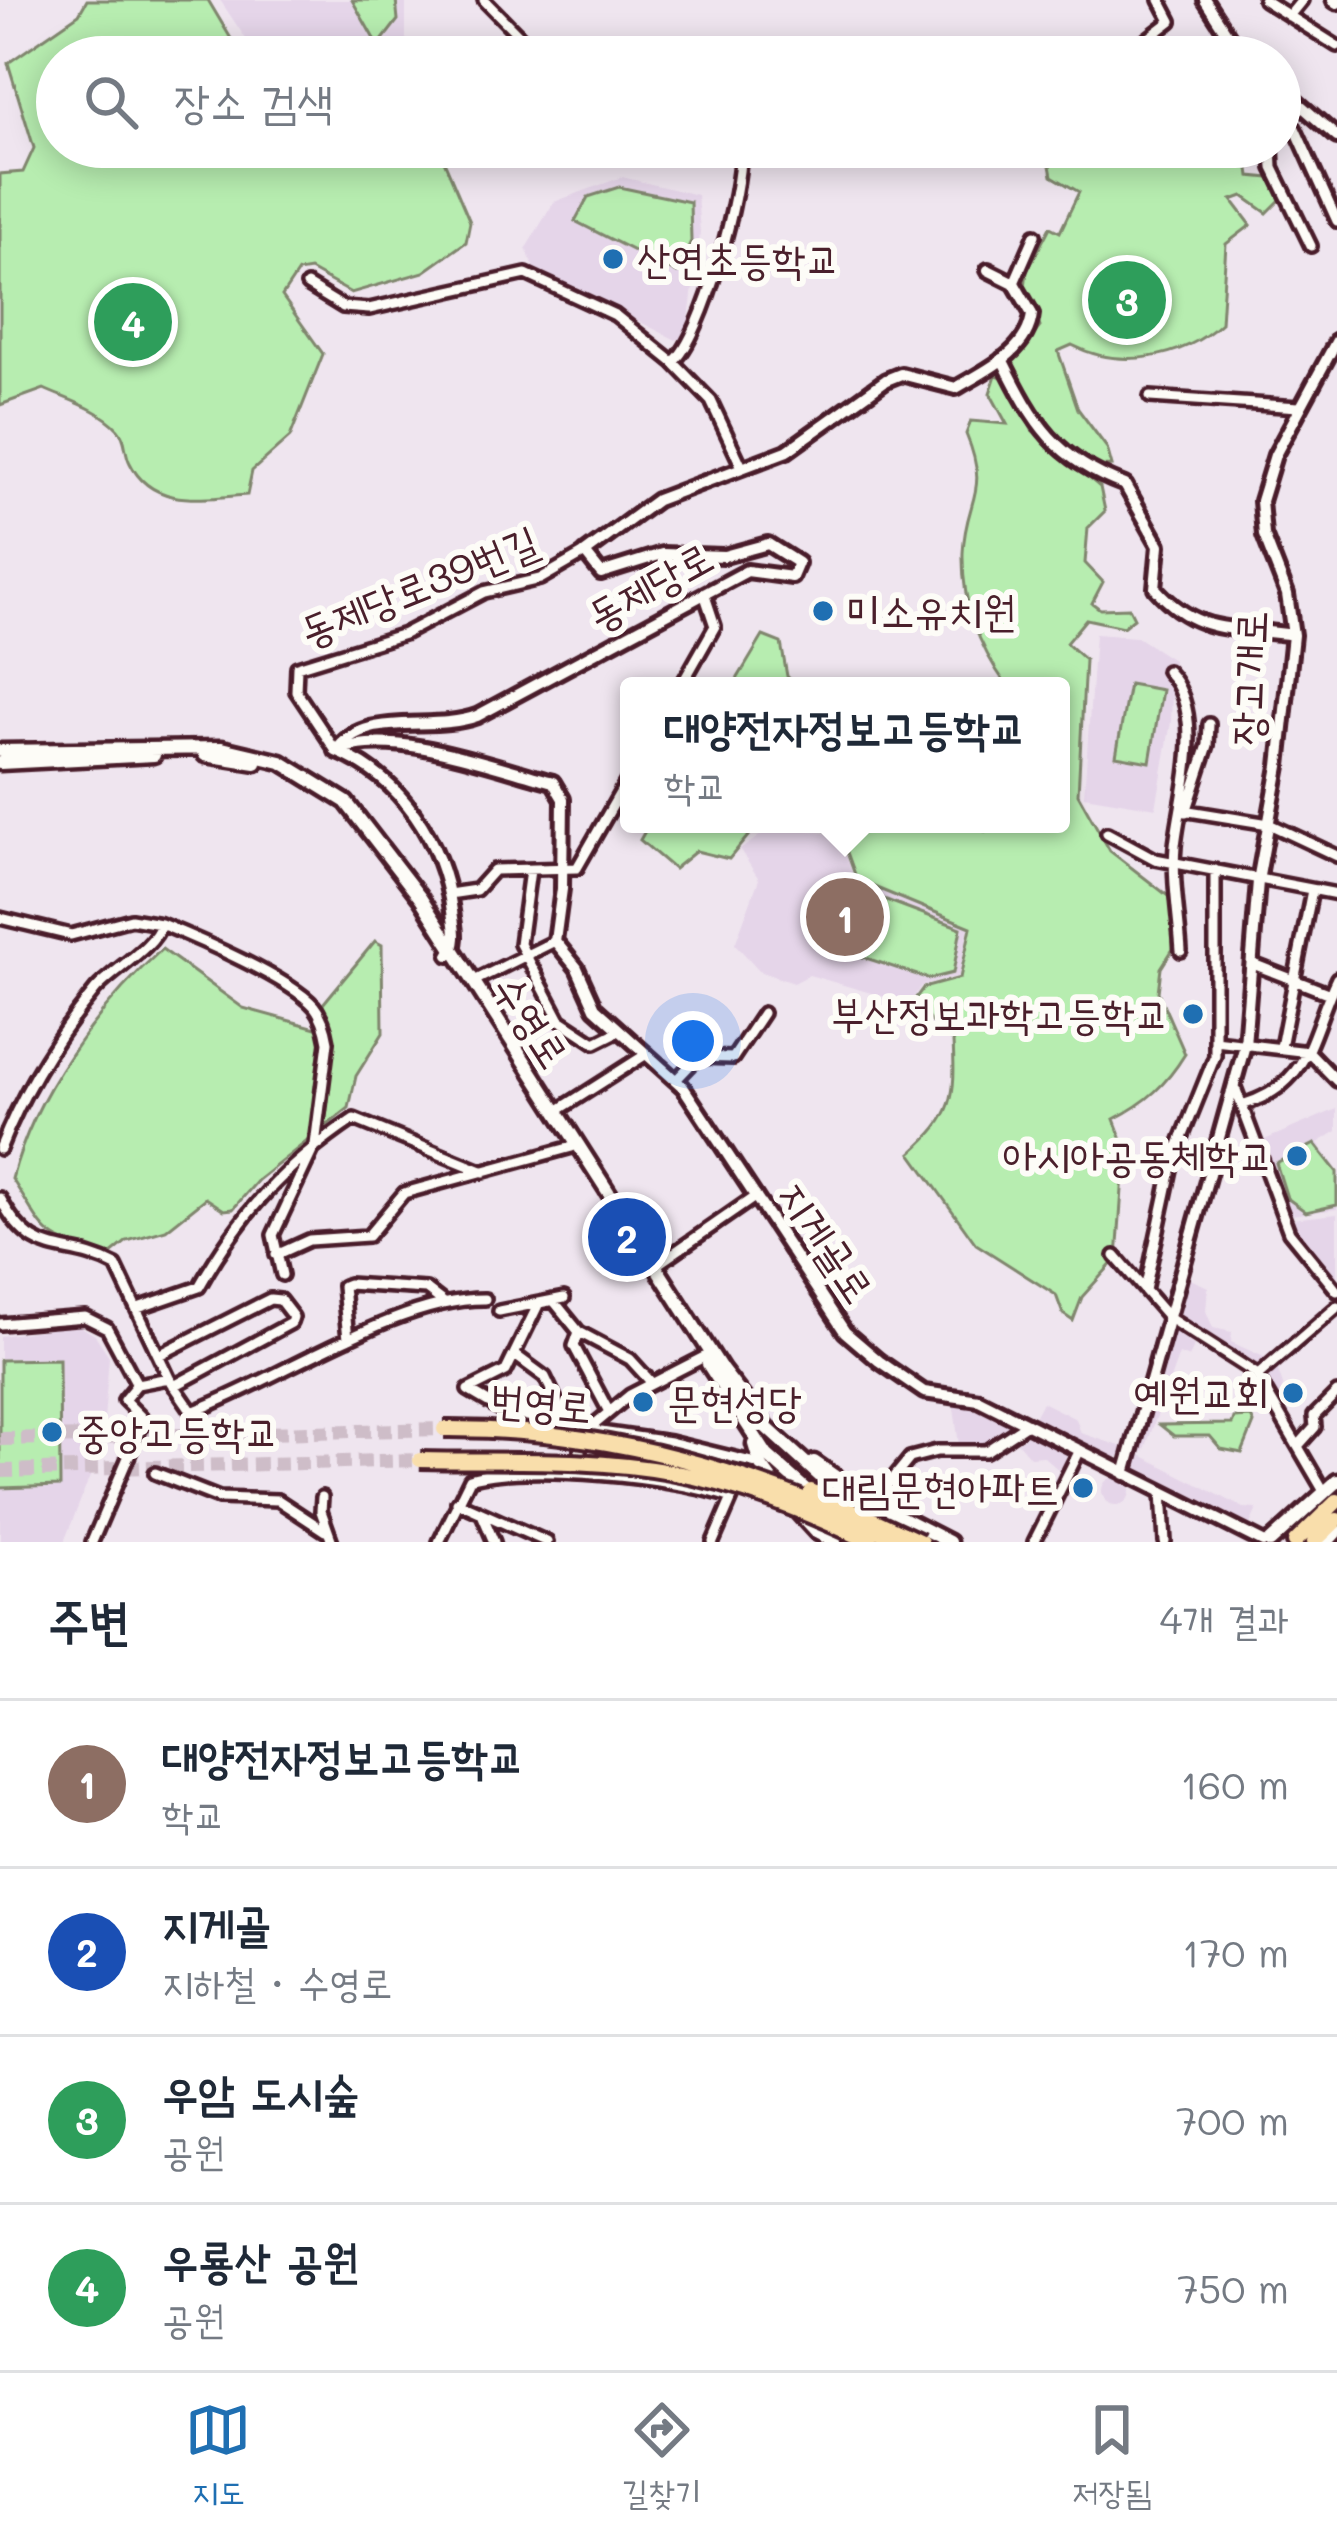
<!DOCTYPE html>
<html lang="ko">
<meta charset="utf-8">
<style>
:root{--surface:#fff;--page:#f2f2f3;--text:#1f2937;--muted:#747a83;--line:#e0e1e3;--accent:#1f6fb2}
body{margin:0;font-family:Mali,"Poor Story",sans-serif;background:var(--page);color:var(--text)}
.you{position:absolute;left:693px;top:1041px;width:42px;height:42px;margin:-30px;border:9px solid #fff;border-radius:50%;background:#1a73e8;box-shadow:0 0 0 18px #1a73e833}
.badge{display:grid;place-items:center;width:78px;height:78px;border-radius:50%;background:var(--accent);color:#fff;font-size:39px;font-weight:700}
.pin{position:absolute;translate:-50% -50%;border:6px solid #fff;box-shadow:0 3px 12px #0006}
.popup{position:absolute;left:620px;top:677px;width:450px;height:156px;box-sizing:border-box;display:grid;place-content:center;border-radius:12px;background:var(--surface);filter:drop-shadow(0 3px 9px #0005);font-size:39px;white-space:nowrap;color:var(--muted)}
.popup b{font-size:45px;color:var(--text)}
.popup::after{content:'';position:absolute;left:50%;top:100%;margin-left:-24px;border:24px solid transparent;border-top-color:var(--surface)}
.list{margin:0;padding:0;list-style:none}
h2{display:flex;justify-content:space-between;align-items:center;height:156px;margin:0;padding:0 48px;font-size:51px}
h2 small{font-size:39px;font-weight:400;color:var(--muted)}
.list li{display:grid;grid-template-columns:78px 1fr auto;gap:36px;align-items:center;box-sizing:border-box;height:168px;padding:0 48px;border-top:3px solid var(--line)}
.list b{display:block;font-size:45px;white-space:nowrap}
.list p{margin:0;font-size:39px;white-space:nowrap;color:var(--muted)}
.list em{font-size:39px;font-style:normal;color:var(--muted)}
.icon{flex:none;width:66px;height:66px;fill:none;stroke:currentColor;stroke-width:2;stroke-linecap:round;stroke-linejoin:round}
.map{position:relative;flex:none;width:1337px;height:1542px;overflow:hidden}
.search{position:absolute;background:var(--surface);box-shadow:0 6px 30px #0003;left:36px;right:36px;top:36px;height:132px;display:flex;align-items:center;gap:30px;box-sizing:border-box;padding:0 42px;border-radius:66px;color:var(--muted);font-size:45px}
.sheet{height:828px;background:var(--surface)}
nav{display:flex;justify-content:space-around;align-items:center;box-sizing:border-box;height:168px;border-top:3px solid var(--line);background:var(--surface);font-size:33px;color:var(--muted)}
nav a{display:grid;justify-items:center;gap:6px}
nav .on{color:var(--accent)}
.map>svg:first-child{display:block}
.built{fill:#e5d5e9}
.green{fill:#b7edb0;stroke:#80866e;stroke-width:3}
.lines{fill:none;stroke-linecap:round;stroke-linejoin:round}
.trunk-tunnel{stroke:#cebdc8;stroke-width:14;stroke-dasharray:14 7;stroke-linecap:butt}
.minor-casing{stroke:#4a1f2b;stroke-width:18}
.tertiary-casing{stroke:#4a1f2b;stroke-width:20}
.secondary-casing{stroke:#4a1f2b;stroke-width:21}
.trunk-casing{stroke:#4a1f2b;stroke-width:22}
.minor{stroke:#fdfcf7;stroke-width:9}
.tertiary{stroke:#fdfcf7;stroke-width:10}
.secondary{stroke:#fdfcf7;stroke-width:12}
.trunk{stroke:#f9deab;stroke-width:14}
.trunk-bridge-casing{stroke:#4a1f2b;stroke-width:22;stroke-linecap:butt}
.trunk-bridge{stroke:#f9deab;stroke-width:14}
.poi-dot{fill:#1f6fb2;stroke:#fdfcf7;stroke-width:4.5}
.labels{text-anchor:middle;stroke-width:12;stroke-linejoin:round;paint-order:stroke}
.poi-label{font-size:42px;fill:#4a1f2b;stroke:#fdfcf7;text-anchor:start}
.street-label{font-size:42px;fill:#4a1f2b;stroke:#fdfcf7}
</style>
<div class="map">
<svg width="1337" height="1542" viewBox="0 0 1337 1542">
<rect width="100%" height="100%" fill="#efe5ef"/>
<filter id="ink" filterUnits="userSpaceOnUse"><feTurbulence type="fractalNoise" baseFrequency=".00833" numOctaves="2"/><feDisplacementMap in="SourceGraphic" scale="24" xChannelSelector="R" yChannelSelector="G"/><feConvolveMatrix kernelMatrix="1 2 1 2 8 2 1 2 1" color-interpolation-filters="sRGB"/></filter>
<g filter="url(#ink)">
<!-- built -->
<path class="built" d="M 220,0 L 406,0 L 406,39 L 424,57 L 258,57 Z
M 622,177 L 697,195 L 700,232 L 687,335 L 676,340 L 534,269 L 526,248 L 554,202 Z
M 1095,634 L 1137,637 L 1173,660 L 1171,722 L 1156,808 L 1084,796 Z
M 776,824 L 839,836 L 855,881 L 969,927 L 959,976 L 921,986 L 909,1004 L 809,975 L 794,983 L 761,972 L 735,944 L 759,879 L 740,850 Z
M 1337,1109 L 1337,1131 L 1318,1143 L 1337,1169 L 1337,1209 L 1291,1215 L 1262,1141 Z
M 1337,1214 L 1337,1286 L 1291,1219 Z
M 1186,1277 L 1208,1287 L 1206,1311 L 1213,1328 L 1232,1332 L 1231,1342 L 1275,1362 L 1283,1385 L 1278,1409 L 1254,1367 L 1176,1317 Z
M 77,1325 L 95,1335 L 109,1356 L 102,1446 L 64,1542 L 0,1542 L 0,1336 Z
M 1171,1329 L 1194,1346 L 1189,1358 L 1179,1354 L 1144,1452 L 1135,1448 Z
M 953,1401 L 1000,1416 L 1015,1427 L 990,1442 L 959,1445 Z
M 1042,1402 L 1076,1419 L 1081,1433 L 1123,1447 L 1122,1454 L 1113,1460 L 1033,1419 Z
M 1033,1432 L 1067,1452 L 1062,1473 L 1043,1456 L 1030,1457 L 1017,1442 Z
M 1135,1452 L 1244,1508 L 1257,1509 L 1248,1529 L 1132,1470 Z
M1102 1491a14 14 0 1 1 28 0a14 14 0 1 1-28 0Z"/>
<!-- green -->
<path class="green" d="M 87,0 L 208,0 L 242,57 L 57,57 L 57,147 L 438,147 L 470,222 L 466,242 L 424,272 L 351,293 L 310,270 L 298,272 L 282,296 L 323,354 L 290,437 L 252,471 L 247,495 C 204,498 152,509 130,463 C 124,452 127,439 118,429 C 100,409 68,400 44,389 L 0,405 L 0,174 L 23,172 L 34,148 L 8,63 L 79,14 Z
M 352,0 L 396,0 L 398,20 L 378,46 Z
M 1084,147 L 1246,147 L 1250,176 L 1270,178 L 1280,200 L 1267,213 L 1243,196 L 1232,200 L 1251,225 L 1226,244 L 1221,323 C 1182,360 1118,369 1072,345 L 1058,351 L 1078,409 L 1107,448 L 1112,466 L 1090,467 L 1038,421 L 1009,366 L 1040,327 L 1025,287 L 1027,271 L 1050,227 L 1060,232 L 1079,192 L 1052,176 L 1049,160 Z
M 619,187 L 690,202 L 691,241 L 677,273 L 575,221 L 588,197 Z
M 996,375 L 1006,378 L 1032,430 L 1100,487 L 1105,511 L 1088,528 L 1085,563 L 1103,582 L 1092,603 L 1100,609 L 1129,608 L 1134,618 L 1123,627 L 1086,619 L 1066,643 L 1085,660 L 1078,794 L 1110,851 L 1172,899 L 1173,949 L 1161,968 L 1158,992 L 1185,1054 C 1166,1085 1147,1102 1114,1119 L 1125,1148 L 1117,1258 L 1082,1297 L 1073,1321 L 1063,1314 L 1056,1295 L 976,1244 L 911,1153 C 954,1115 956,1097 953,1042 L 912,1003 L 923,988 L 960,978 L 971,927 L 857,880 L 840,833 L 801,824 L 962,824 L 985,831 L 987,824 L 1061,824 L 1061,686 L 1007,686 C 978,645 962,605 963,553 C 965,498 991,494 966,434 L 971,421 L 1007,424 L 990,393 Z
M 763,636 L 781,643 L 787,676 L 796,686 L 733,686 Z
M 1129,684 L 1162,690 L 1150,762 L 1116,756 Z
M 649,824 L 758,824 L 729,859 L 696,851 L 674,869 L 640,840 Z
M 833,880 L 961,928 L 953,973 L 929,979 L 836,948 L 832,932 L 810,925 L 817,894 L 823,895 Z
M 375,941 L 382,945 L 383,1033 L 356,1076 L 349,1108 L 258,1180 L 233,1209 L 224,1210 L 206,1198 L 166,1230 L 127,1241 L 110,1255 C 39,1239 49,1236 12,1179 C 34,1094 98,1007 162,949 L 243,1008 L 316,1028 L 325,1016 L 323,1004 Z
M 1315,1144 L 1337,1172 L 1337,1205 L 1306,1212 L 1287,1198 L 1276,1163 Z
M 59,1359 L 60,1486 L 0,1488 L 0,1360 Z
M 1251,1417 L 1254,1423 L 1242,1453 L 1221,1449 L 1210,1436 L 1174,1436 L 1160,1425 L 1232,1424 L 1234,1418 Z"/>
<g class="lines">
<!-- trunk-tunnel -->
<path class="trunk-tunnel" d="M 0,1439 L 444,1429
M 0,1471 L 420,1460"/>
<defs>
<path id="minor" d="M 484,0 L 540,57
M 1264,0 L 1337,46
M 1289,16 L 1302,0
M 1124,57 L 1171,21 L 1160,0
M 1280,127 L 1295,128 L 1337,221
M 1272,147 L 1273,168 L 1311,246
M 1014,283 L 1035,235
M 307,285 L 343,307 L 369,309 L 526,274 L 615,315 L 673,362 L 711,401 L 742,467
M 673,362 C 703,339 744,186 740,147
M 1150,397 L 1299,407
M 1167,671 C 1208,713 1180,797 1175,846 C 1172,880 1179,917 1181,951
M 681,686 L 715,626 L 705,596
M 336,751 L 296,691 L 297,667 L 404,634 L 484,592 L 540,579 L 585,553
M 1189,811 L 1269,824 L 1337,856
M 1186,812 L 1208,745 L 1209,724
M 1107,833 L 1155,859 L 1337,894
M 530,870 L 520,944 L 560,1020 L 595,1043 L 619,1031
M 449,894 L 476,890 L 494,870 L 577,868 L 629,777
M 0,918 L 71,935 L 131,919 L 161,924 C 155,947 113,970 96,989 C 56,1037 23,1091 0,1149
M 161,924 C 198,939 289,978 314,1006 C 322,1016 326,1030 328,1042 L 315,1145 L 273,1235 L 282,1275
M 1253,964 L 1330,994
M 474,981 L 555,941
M 1215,1041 L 1309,1052 L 1337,1081
M 1281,1047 L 1312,890
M 676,1080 L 698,1057 L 733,1058 L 763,1013
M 1236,1090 L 1289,1232 L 1337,1291
M 1242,1105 C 1312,1084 1309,1036 1337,978
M 557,1111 L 645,1055
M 0,1198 C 35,1265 64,1238 116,1266 L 169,1378 L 202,1426
M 276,1255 L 309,1240 L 368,1236 L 404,1193 L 572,1147
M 1115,1256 L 1169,1318 L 1255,1373 L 1325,1493
M 655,1266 L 756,1196
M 1145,1290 L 1173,1160 L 1215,1056 L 1215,870
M 564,1298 L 539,1303 L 506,1371 L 468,1390 L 502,1410 L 580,1429
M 553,1300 L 579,1332 L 630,1359 L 651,1382
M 138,1308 L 199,1287 C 240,1214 284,1166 354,1119 L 484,1172
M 499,1311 L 539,1303
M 0,1324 L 85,1317 L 107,1328 L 137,1384 L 169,1378
M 579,1332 L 574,1346 L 608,1410
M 348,1339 L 343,1286 L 348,1284 L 426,1289 L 443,1302
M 159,1355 L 270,1299 L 280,1300 L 293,1317 L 291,1323 L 174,1386
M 515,1355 L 545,1377 L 566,1421
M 1257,1376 L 1337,1307
M 192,1412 C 278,1380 398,1298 485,1299
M 589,1429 L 630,1395 L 704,1357
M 1298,1446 L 1315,1427 L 1314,1416 L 1337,1393
M 580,1467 L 580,1429 L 670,1442 L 760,1464
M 155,1473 L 219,1498 L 278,1500 L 325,1531
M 1162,1492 L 1165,1542
M 322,1497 L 321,1511 L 332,1542
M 457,1502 L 547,1542
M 873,1503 L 910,1458 L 937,1451 L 986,1451 L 1027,1424
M 482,1514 L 494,1542
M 92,1542 L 144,1420 L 124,1400 L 137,1384
M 439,1542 L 470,1479 C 523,1462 680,1478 732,1498 L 713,1542
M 1034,1542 L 1080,1450"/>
<path id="tertiary" d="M 1205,0 L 1242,57
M 1280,87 L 1337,137
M 1002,359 C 1034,424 1055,459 1125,485 L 1159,545 L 1155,588 C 1198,637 1235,626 1293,635
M 339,750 C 394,728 495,767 553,782 L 563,799 L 562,889 L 555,941 L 577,968 L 595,1008 L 683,1087 L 845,1332 L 879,1361 L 924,1392 L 979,1400 L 1263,1542
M 336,751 C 364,709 431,733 477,716 L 747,571 L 792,577 L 798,563 L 768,544 L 724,556 L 662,554 L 601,573 L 585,553 L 657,500 L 787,451 L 886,380 L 901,374 L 956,388 C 986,370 1028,352 1032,314 L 1014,283 L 988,270
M 336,751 C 402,778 442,841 452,911 C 454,927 459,942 449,955
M 1125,1474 L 1245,1045 L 1258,881 L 1279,766 L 1293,635 L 1287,594 L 1264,535 L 1261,501 L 1275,455 L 1337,340"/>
<path id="secondary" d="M 1334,0 L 1337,2
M 0,751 L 222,748 L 281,762 L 346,802 L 421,899 L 722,1370 L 767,1428 L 857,1510
M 205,755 L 256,763
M 0,763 L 154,755
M 708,1364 L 767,1455 L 814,1497
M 754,1444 L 760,1464 L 778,1489
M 814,1462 L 873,1503 L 949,1542
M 795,1509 L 816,1532 L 835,1542
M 1270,1542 L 1337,1481
M 1327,1542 L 1337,1531"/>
<path id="trunk" d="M 1295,1542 L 1337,1501
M 1314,1542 L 1337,1520"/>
</defs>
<!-- minor casing -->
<use href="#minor" class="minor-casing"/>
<!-- tertiary casing -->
<use href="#tertiary" class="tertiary-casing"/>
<!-- secondary casing -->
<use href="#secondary" class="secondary-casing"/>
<!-- trunk casing -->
<use href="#trunk" class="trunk-casing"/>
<!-- minor -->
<use href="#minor" class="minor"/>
<!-- tertiary -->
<use href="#tertiary" class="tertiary"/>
<!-- secondary -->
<use href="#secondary" class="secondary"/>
<!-- trunk -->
<use href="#trunk" class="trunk"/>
<defs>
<path id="trunk-bridge" d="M 444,1429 C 608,1428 755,1471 901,1542
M 420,1460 C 502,1462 588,1457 670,1472 C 740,1484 806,1512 871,1542
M 811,1491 L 921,1542"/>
</defs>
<!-- trunk-bridge casing -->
<use href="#trunk-bridge" class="trunk-bridge-casing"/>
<!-- trunk-bridge -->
<use href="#trunk-bridge" class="trunk-bridge"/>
</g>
</g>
<!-- markers -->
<g class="poi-dot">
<circle cx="613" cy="259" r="12"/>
<circle cx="823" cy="611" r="12"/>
<circle cx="1193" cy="1014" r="12"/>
<circle cx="1297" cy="1156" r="12"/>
<circle cx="1293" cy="1393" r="12"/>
<circle cx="643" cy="1402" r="12"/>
<circle cx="52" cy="1432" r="12"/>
<circle cx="1083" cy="1488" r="12"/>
</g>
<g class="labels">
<!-- poi labels -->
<g class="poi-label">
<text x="637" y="274">산연초등학교</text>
<text x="847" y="626">미소유치원</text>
<text x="1169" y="1029" text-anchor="end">부산정보과학고등학교</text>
<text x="1273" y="1171" text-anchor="end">아시아공동체학교</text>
<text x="1269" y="1408" text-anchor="end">예원교회</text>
<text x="667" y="1417">문현성당</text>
<text x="76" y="1447">중앙고등학교</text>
<text x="1059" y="1503" text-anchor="end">대림문현아파트</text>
</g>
<!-- street labels -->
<g class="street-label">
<text transform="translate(419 586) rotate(-22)" y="15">동제당로39번길</text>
<text transform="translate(650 586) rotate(-29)" y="15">동제당로</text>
<text transform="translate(1249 678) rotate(-88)" y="15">장고개로</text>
<text transform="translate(531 1021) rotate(57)" y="15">수영로</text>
<text transform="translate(826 1242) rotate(56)" y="15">지게골로</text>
<text transform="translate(541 1403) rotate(5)" y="15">번영로</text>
</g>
</g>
</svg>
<div class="you"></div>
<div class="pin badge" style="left:845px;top:917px;background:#8d6e63">1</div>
<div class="popup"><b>대양전자정보고등학교</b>학교</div>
<div class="pin badge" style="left:627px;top:1237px;background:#1a4fb4">2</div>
<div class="pin badge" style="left:1127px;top:300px;background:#2e9e5b">3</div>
<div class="pin badge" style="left:133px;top:322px;background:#2e9e5b">4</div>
<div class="search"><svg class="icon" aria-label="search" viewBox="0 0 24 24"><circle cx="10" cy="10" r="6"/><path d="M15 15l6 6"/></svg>장소 검색</div>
</div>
<section class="sheet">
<h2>주변<small>4개 결과</small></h2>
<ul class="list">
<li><span class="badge" style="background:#8d6e63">1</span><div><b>대양전자정보고등학교</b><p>학교</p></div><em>160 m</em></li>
<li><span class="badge" style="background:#1a4fb4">2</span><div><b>지게골</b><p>지하철 · 수영로</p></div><em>170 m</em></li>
<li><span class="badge" style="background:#2e9e5b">3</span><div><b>우암 도시숲</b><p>공원</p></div><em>700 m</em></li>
<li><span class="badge" style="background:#2e9e5b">4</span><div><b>우룡산 공원</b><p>공원</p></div><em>750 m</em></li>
</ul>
</section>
<nav>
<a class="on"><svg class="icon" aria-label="map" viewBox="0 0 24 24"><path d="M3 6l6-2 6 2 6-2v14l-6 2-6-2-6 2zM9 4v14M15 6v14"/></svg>지도</a>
<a><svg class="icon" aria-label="directions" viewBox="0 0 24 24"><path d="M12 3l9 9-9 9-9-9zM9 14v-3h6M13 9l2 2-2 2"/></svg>길찾기</a>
<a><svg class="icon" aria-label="saved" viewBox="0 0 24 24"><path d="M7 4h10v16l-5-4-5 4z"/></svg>저장됨</a>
</nav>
